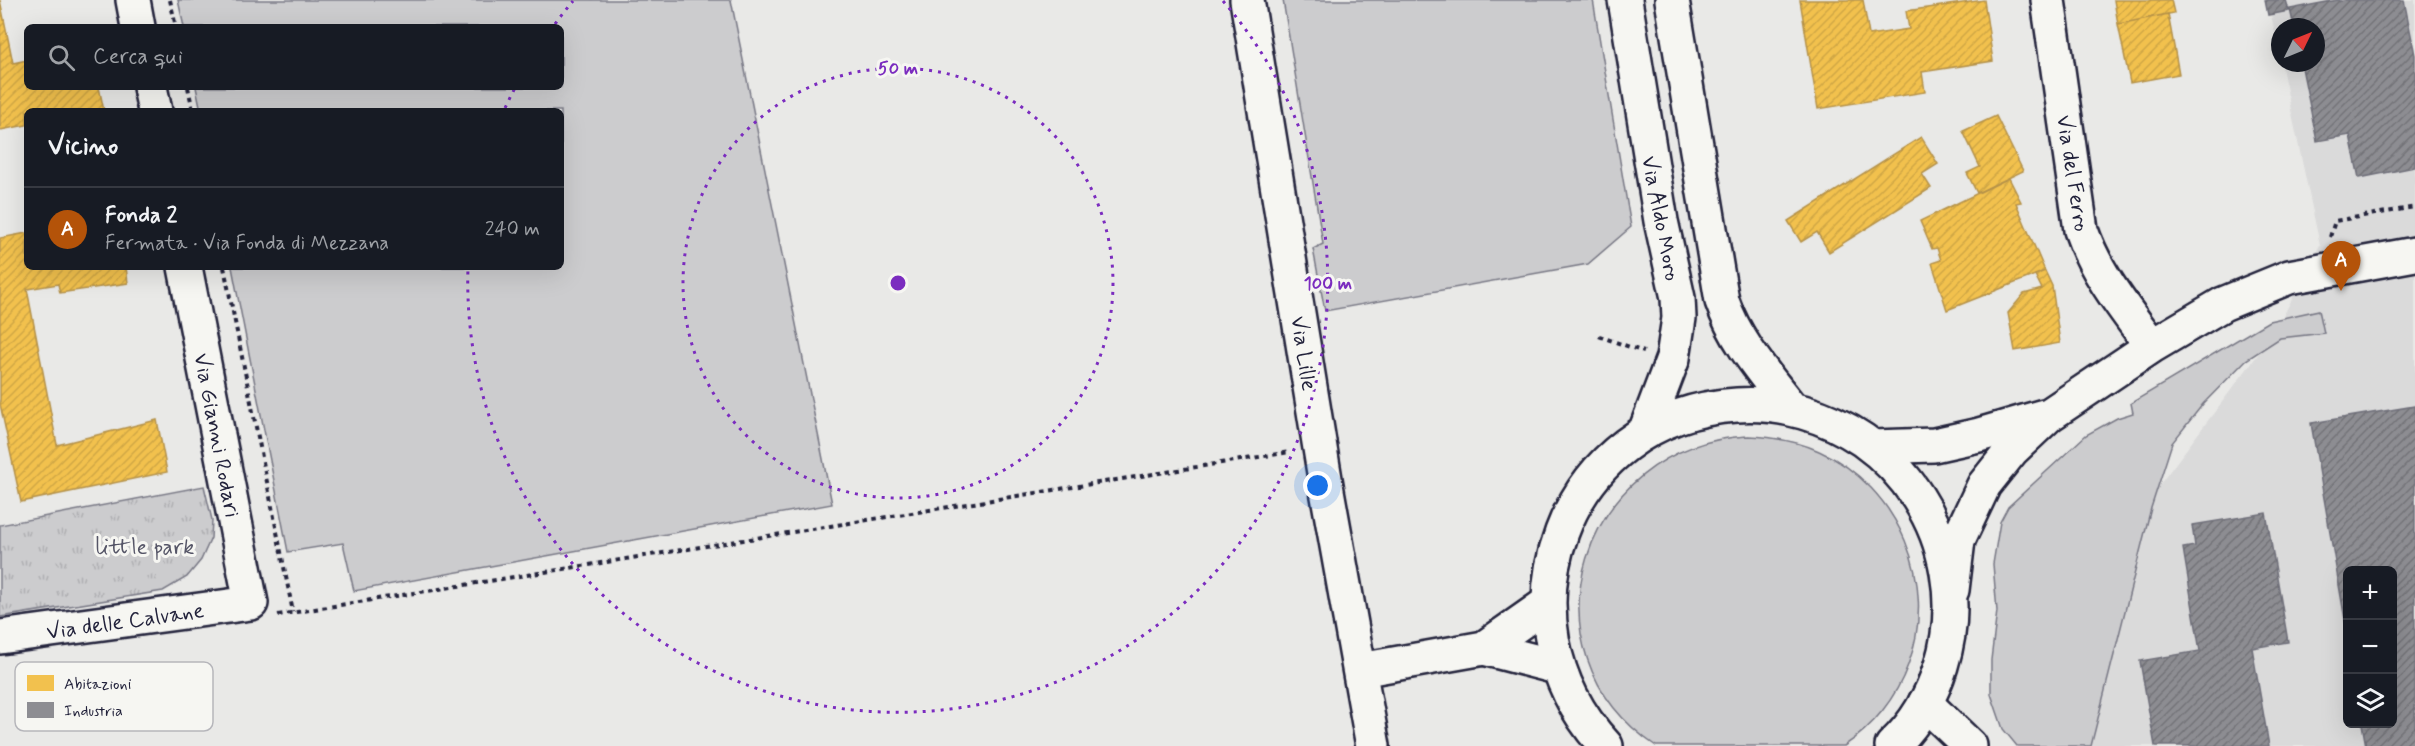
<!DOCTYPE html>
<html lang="it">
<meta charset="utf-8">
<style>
:root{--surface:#171b24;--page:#242831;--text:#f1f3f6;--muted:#9ea1a6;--line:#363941;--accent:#b45309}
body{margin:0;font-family:Mynerve,sans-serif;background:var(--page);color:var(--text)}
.controls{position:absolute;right:18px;bottom:18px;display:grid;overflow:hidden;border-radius:9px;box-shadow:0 6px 24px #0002}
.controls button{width:54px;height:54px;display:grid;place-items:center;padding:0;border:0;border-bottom:2px solid var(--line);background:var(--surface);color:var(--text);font:30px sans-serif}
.compass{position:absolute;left:2271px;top:18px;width:54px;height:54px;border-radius:50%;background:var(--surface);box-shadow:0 6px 24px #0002;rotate:47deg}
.you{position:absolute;left:1318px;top:486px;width:21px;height:21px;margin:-15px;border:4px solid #fff;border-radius:50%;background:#1a73e8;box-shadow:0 0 0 9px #1a73e833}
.badge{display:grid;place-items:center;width:39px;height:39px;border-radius:50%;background:var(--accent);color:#fff;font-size:20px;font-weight:700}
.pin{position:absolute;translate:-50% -50px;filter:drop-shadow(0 2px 3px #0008)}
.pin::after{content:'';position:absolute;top:32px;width:21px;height:18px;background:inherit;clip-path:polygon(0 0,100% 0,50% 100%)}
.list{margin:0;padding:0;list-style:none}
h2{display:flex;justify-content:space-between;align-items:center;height:78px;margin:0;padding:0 24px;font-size:26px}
h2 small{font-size:20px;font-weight:400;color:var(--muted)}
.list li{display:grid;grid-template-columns:39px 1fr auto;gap:18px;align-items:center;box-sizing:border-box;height:84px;padding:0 24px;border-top:2px solid var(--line)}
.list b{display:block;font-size:22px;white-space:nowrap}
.list p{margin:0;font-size:20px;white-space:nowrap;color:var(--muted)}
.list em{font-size:20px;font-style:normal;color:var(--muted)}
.icon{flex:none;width:33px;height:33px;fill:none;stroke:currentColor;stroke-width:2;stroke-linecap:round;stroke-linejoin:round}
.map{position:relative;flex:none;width:2415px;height:746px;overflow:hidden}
.search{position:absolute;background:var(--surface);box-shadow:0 6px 24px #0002;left:24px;top:24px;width:540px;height:66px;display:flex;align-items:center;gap:15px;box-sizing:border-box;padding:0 21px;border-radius:9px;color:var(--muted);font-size:22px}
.panel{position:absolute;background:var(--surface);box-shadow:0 6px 24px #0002;left:24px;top:108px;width:540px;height:162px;border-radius:9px}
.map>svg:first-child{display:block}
.built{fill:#dadada;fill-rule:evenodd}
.green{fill:#ccccce;stroke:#777784;stroke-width:1.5}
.park{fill:url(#park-tufts);stroke:#777784;stroke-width:1.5}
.homes{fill:url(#homes-hatch);stroke:#b49148;stroke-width:1.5}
.industry{fill:url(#industry-hatch);stroke:#6d6d78;stroke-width:1.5}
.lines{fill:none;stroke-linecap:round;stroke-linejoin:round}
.minor-casing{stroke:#22223b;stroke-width:38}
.major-casing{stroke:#22223b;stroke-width:38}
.path{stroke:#22223b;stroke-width:4;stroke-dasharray:4.5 4.5;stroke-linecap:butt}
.minor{stroke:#f6f6f2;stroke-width:33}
.major{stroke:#f6f6f2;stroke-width:33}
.ring{fill:none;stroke:#7b2cbf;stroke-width:3;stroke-dasharray:3 6}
.labels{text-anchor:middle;stroke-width:6;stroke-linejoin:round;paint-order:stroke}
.street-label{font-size:22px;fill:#22223b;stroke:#f6f6f2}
.park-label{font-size:22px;fill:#555567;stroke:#f6f6f2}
.key{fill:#f6f6f2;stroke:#b6b6bb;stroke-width:1.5}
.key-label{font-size:16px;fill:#22223b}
.centre{fill:#7b2cbf;stroke:#f6f6f2;stroke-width:3}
.ring-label{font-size:18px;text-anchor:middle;font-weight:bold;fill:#7b2cbf;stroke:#f6f6f2;stroke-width:6;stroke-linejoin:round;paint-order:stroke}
</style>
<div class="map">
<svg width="2415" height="746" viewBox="0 0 2415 746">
<defs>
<pattern id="park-tufts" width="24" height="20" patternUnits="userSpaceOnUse" patternTransform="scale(1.5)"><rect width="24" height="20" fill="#ccccce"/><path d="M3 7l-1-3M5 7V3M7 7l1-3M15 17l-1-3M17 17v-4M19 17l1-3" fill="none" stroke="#afafb2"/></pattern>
<pattern id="homes-hatch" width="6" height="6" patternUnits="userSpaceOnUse" patternTransform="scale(1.5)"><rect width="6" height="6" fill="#f2c14e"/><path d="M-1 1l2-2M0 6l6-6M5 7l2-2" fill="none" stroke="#cfa645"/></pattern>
<pattern id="industry-hatch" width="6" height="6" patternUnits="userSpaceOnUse" patternTransform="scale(1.5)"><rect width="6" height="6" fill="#8d8d92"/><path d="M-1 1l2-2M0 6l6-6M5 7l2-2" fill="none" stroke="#737378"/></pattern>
</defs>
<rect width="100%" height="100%" fill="#e9e9e7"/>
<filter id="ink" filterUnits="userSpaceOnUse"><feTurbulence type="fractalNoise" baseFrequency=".0167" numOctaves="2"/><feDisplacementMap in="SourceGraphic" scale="12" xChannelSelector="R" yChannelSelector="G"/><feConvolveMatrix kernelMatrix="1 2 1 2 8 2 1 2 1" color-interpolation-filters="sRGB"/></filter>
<g filter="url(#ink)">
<!-- built -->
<path class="built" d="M 2268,0 L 2415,0 L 2415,746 L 2078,746 L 2157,488 L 2275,332 L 2320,245 L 2281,63 L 2316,63 L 2316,27 L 2280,27 L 2280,57 ZM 2348,570 L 2392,570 L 2392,724 L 2348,724 Z"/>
<!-- green -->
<path class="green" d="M 178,0 L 731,0 L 832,504 L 354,591 L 343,543 L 288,552 L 232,267 L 561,267 L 561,111 L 201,111 L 196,87 L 561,87 L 561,27 L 184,27 Z
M 1283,0 L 1593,0 L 1631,227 L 1588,264 L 1325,311 L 1313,249 L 1323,244 Z
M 2319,310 L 2324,333 L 2280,338 L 2246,360 L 2203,404 L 2172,443 L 2151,508 L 2091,746 L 2017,746 L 2003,729 L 1991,694 L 1991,660 L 1997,611 L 1993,564 L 2000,522 L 2008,507 L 2086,435 L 2117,418 L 2133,413 L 2131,403 L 2269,321 Z
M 1748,436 C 1772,437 1796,440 1819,451 C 1899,487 1939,583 1908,665 C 1896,698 1873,727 1844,746 L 1656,746 C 1515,652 1581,444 1748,436 Z"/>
<!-- park -->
<path class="park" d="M 204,486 L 212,520 L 211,538 L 201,560 L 187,577 L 163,591 L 0,617 L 0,525 Z"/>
<!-- homes -->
<path class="homes" d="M 0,0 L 13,63 L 27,60 L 27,87 L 99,87 L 104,111 L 27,111 L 27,125 L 0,130 Z
M 1800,0 L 1863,0 L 1869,35 L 1909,29 L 1906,11 L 1984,0 L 1993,61 L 1922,72 L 1925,92 L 1818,109 Z
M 2114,0 L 2171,0 L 2174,13 L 2118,24 Z
M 2168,14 L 2179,74 L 2130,83 L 2118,24 Z
M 1996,116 L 2023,171 L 1977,193 L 1967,173 L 1980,167 L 1963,131 Z
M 1921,137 L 1938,164 L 1922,174 L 1931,188 L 1829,252 L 1817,232 L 1801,242 L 1788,221 Z
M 2009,178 L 2021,202 L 2016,203 L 2045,271 L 1947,310 L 1932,263 L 1941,260 L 1937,248 L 1932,249 L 1920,221 Z
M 27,233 L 27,267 L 126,267 L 128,283 L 60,293 L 58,284 L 27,289 L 57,445 L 157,420 L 167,472 L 21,502 L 0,404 L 0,238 Z
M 2045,271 L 2052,286 L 2060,343 L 2015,351 L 2008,313 L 2024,294 L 2042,289 L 2035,275 Z"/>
<!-- industry -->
<path class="industry" d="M 2265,0 L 2286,0 L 2289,11 L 2268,15 Z
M 2337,0 L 2404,0 L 2415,55 L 2415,167 L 2359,178 L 2350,135 L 2317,141 L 2301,63 L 2316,63 L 2316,27 L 2294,27 L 2290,9 Z
M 2415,406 L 2415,746 L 2366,746 L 2362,724 L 2392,724 L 2392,570 L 2348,570 L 2348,637 L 2311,423 Z
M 2266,513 L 2288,642 L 2252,648 L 2269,746 L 2155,746 L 2140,661 L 2200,651 L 2183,548 L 2195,546 L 2192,525 Z"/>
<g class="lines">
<defs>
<path id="minor" d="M 133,0 L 138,27
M 1247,0 L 1326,485 L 1373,746
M 2048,0 L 2081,230 C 2096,274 2125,309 2152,346
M 150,87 L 155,111
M 1873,447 L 1934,445 L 1979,435 L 2044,416
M 1952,590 L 1958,540 L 1984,485 L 2012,450 L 2049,415 L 2152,346 L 2223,304 L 2289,277 L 2415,254
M 0,637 L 251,603 L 185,267
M 1484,648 L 1557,667
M 1360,670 L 1484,648 L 1548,603
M 1925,703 L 1970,746"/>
<path id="major" d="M 1625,0 L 1661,221 L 1678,298 L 1679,318 L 1673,358 L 1645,432
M 1672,0 L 1722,301 C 1736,342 1765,374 1791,408
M 1606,746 C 1489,620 1562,415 1737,405 C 1782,402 1826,415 1863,440 C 1907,471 1938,519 1947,572 C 1958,634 1938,703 1892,746"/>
</defs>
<!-- minor casing -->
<use href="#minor" class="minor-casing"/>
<!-- major casing -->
<use href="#major" class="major-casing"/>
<!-- path -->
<path class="path" d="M 170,0 L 176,27
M 188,87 L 193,111
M 2330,237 L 2335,221 L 2415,207
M 224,267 L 293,612
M 1599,336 L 1644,352
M 278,615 L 1290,452"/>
<!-- minor -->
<use href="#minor" class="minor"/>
<!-- major -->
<use href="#major" class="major"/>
</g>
</g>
<!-- distance rings -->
<g class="ring">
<circle cx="898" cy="283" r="215"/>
<path d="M505 108A430 430 0 0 1 515 88M555 24A430 430 0 0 1 573 1M1223 1A430 430 0 1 1 468 268"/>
</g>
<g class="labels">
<!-- street labels -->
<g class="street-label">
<text transform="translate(2074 173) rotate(81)" y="8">Via del Ferro</text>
<text transform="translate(1662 218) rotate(79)" y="8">Via Aldo Moro</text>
<text transform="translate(1305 353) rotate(81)" y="8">Via Lille</text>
<text transform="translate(218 435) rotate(79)" y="8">Via Gianni Rodari</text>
<text transform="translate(125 620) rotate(-8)" y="8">Via delle Calvane</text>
</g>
<!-- park labels -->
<g class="park-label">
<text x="145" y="554">little park</text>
</g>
</g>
<!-- legend -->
<rect x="15" y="662" width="198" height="69" rx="9" class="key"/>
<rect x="27" y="675" width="27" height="16" fill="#f2c14e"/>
<rect x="27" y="702" width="27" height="16" fill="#8d8d92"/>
<g class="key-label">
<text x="64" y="689">Abitazioni</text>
<text x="64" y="716">Industria</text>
</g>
<circle cx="898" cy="283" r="9" class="centre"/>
<g class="ring-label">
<text x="898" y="74">50 m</text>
<text x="1328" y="289">100 m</text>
</g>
</svg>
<div class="controls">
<button>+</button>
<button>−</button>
<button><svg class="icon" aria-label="layers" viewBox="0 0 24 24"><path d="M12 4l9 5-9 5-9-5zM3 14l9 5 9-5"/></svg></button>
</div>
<svg class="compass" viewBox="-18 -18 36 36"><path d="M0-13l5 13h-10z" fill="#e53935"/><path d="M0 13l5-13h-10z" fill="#9ea1a6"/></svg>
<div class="you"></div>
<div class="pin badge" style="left:2341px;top:291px">A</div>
<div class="search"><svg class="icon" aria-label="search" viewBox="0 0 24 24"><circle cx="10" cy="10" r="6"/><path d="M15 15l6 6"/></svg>Cerca qui</div>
<section class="panel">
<h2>Vicino<small></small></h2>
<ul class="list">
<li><span class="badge">A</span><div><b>Fonda 2</b><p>Fermata · Via Fonda di Mezzana</p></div><em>240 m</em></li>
</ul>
</section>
</div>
